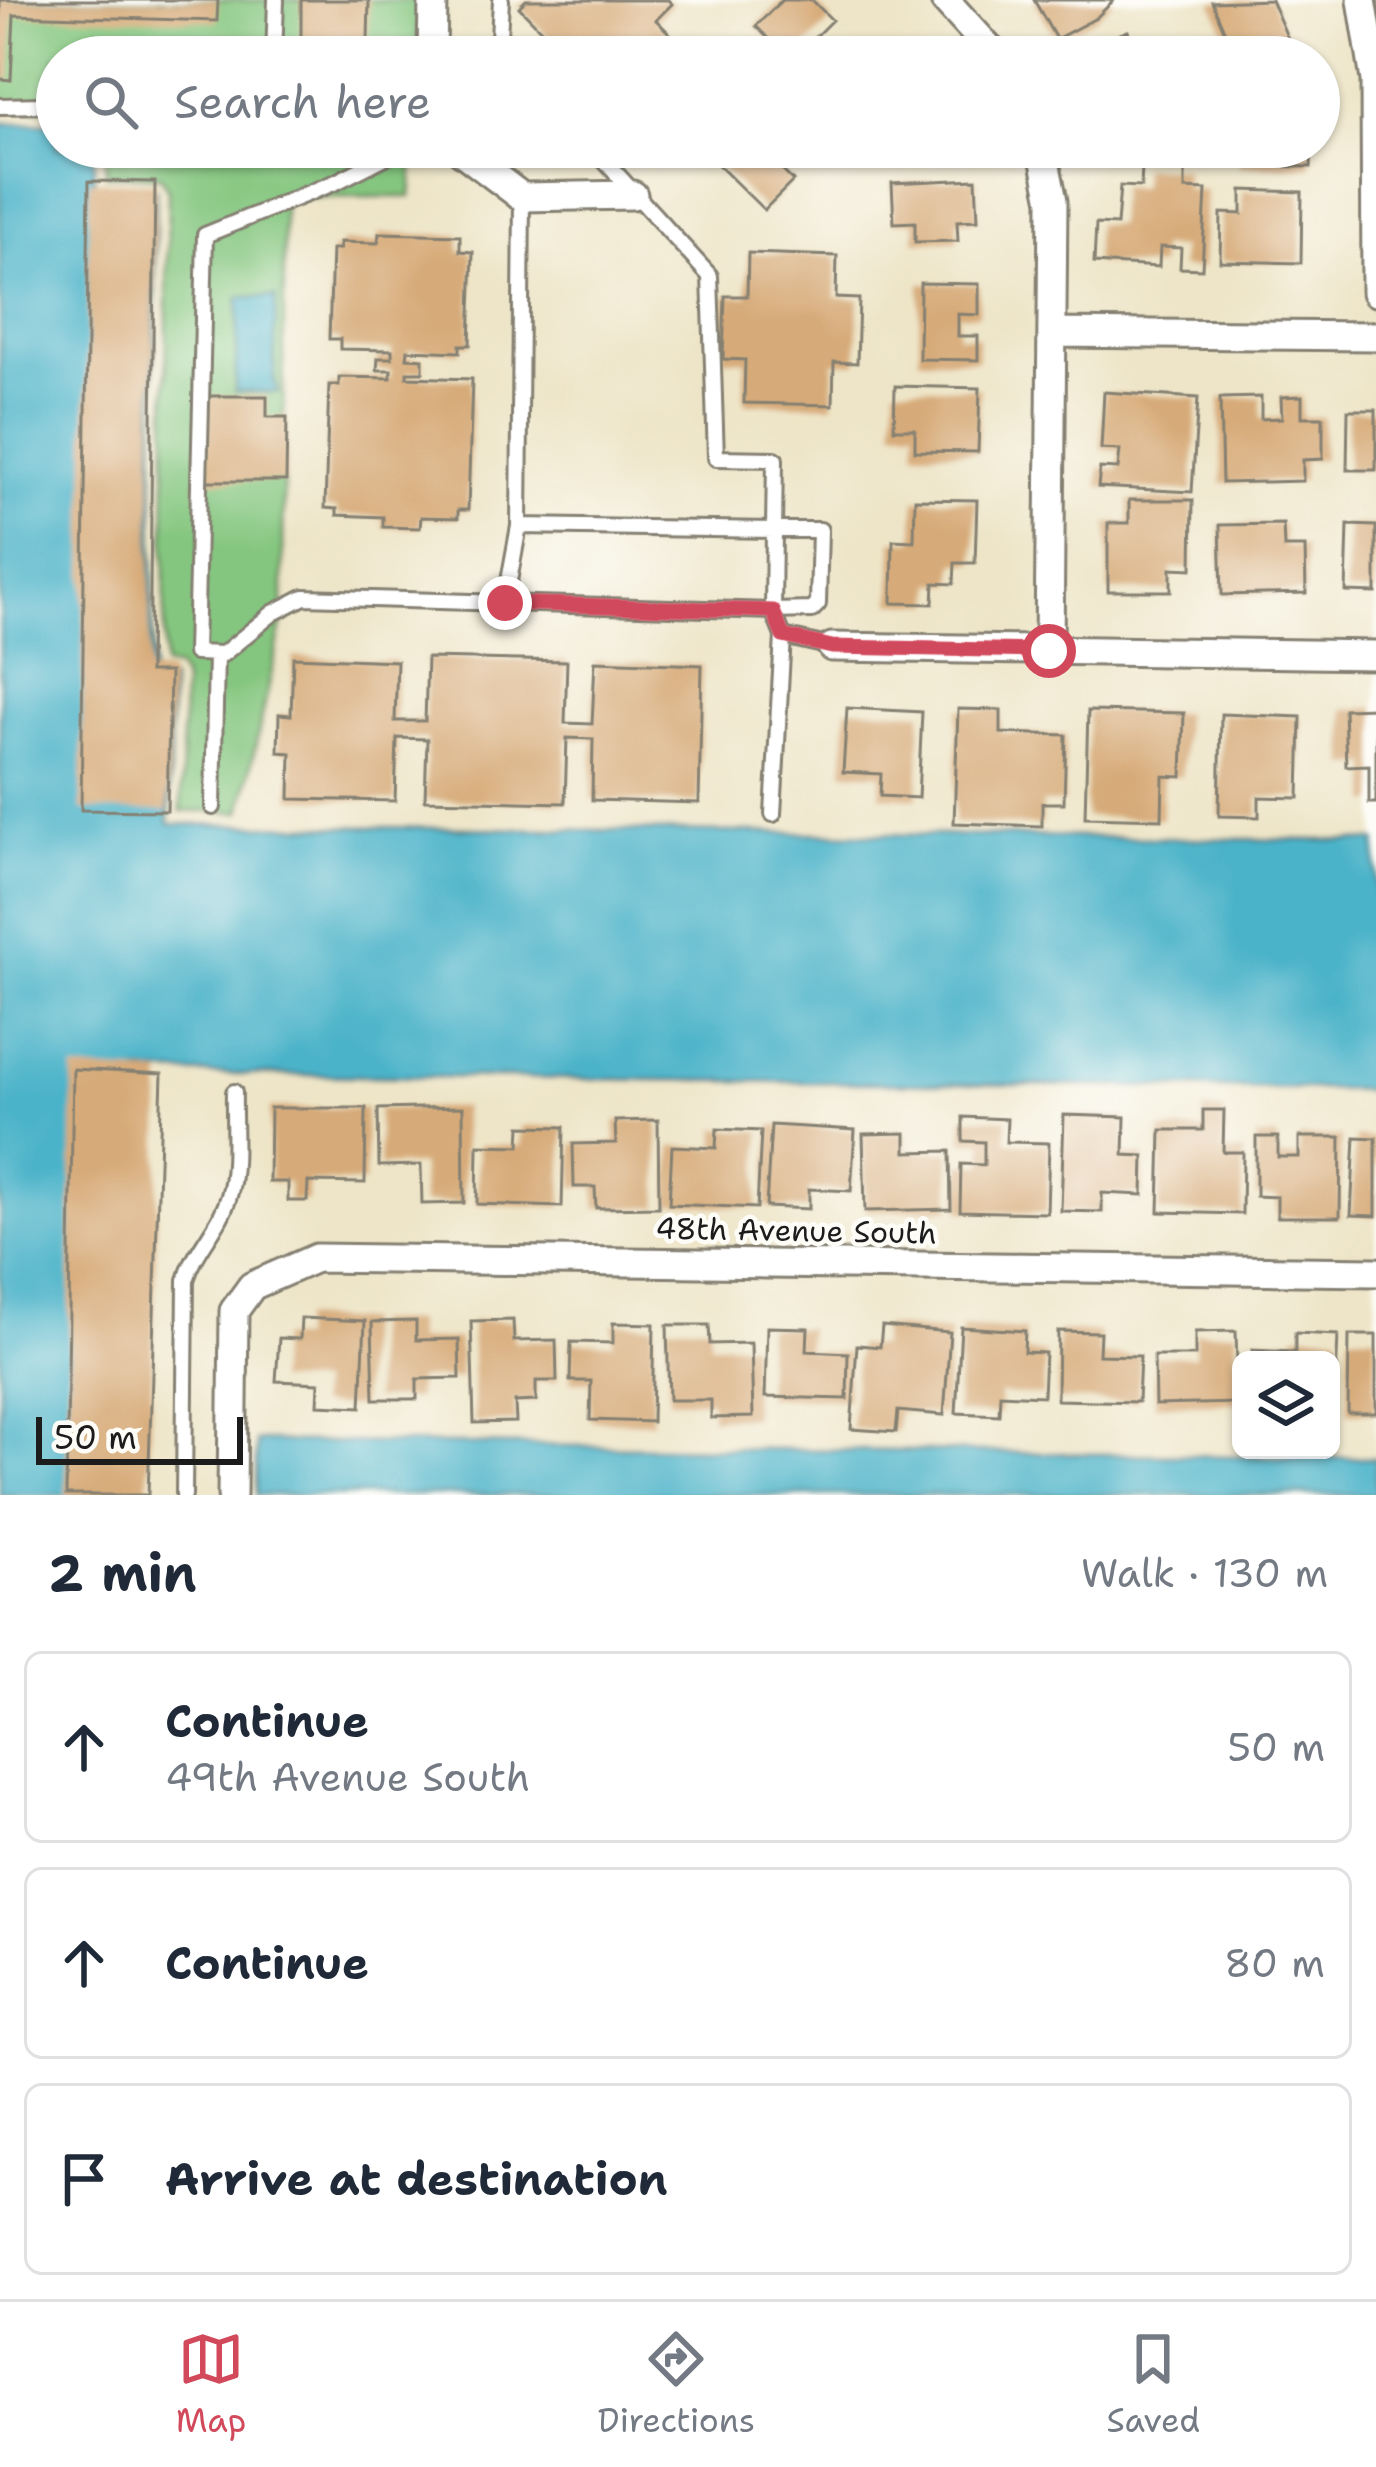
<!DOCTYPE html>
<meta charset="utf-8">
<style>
:root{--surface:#fff;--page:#f6f6f7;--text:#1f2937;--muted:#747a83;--line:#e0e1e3;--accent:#d1495b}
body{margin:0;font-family:"Shantell Sans",sans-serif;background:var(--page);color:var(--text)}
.controls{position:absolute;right:36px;bottom:36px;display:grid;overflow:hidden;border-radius:18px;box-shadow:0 3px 9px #0004}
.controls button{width:108px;height:108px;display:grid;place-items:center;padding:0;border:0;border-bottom:3px solid var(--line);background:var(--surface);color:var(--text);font:60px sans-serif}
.scale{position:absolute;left:36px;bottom:30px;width:207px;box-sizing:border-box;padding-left:12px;border:6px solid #1c1c1c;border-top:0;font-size:33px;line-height:42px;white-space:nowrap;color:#1c1c1c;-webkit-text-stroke:9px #fdfcf7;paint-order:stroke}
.stop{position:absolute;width:36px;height:36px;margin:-27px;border:9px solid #d1495b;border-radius:50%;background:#fff}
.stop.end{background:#d1495b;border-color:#fff;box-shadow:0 3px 12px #0008}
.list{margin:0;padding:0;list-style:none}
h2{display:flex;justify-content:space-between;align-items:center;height:156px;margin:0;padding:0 48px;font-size:51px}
h2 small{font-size:39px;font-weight:400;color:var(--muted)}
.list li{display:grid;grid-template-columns:78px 1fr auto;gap:36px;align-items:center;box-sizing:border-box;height:192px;margin:0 24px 24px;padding:0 24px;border:3px solid var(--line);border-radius:18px}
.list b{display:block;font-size:45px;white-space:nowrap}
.list p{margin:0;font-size:39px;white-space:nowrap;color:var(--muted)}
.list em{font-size:39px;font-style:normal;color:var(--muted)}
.icon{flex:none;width:66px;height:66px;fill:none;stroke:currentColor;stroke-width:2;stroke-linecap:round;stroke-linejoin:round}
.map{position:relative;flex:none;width:1376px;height:1495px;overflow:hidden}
.search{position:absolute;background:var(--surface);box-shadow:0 3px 9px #0004;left:36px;right:36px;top:36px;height:132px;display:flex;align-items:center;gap:30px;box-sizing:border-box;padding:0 42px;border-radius:66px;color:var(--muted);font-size:45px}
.sheet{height:804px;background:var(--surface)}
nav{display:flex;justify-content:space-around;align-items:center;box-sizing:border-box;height:168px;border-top:3px solid var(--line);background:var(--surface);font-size:33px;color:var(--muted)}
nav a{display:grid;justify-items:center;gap:6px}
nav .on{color:var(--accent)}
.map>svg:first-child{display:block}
.green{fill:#84c67f;stroke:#50714e;stroke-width:3}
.water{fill:#4bb3c9;stroke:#346872;stroke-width:3}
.building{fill:#d7ab79}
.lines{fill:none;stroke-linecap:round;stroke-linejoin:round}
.lane-casing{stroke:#858072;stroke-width:20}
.street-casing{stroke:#858072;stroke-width:33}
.lane{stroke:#fff;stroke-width:14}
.street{stroke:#fff;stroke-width:27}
.route{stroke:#d1495b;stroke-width:15}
.labels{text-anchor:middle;stroke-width:9;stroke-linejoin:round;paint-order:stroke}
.street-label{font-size:30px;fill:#1c1c1c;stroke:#fdfcf7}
</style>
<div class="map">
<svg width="1376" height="1495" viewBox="0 0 1376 1495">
<rect width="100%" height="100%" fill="#fdfcf7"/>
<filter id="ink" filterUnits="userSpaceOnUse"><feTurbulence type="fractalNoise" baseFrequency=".00833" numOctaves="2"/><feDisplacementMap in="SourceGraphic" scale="24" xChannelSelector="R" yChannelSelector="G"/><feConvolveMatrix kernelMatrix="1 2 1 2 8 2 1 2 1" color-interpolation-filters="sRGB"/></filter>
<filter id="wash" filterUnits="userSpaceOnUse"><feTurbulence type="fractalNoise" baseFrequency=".004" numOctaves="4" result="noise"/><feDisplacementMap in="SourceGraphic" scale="48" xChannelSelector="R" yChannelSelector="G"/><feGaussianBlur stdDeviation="2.7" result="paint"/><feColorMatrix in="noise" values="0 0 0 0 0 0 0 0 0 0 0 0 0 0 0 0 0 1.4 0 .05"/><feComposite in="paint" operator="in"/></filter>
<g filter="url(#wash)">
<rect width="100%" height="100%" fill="#eee5c8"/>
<!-- green -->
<path class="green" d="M 0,0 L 418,0 L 418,57 L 57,57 L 57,109 L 0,110 Z
M 106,147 L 415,147 L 411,197 L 284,197 L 283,620 L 241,812 L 181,811 L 183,681 L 178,669 L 164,666 L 168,190 L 160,176 L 106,175 Z"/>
<!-- water -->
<path class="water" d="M 0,123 L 57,123 L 57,147 L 94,147 L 94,188 L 156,190 L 152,679 L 171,680 L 169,824 L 1376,841 L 1376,1090 L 140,1073 L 139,1495 L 0,1495 Z
M 239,297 L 276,297 L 274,380 L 279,392 L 235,392 Z
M 256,1441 L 1376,1458 L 1376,1495 L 256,1495 Z"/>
<g id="blocks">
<!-- building -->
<path class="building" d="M 0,0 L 218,0 L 217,21 L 14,15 L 11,80 L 0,79 Z
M 301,0 L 369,0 L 368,40 L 301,40 Z
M 526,0 L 668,0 L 672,4 L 656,20 L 686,50 L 678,57 L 537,57 L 533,53 L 548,37 L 519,7 Z
M 782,0 L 812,0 L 832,20 L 795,57 L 787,57 L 756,26 Z
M 1034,0 L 1114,0 L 1096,18 L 1056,39 Z
M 1271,0 L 1292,48 L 1271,57 L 1256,57 L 1251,46 L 1234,53 L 1212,2 Z
M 1128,31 L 1138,57 L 1079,57 L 1076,51 Z
M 700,147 L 788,147 L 793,152 L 778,166 L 793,181 L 764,210 Z
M 1239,147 L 1312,147 L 1311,167 L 1239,166 Z
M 1142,167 L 1185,169 L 1185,189 L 1206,190 L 1202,269 L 1180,268 L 1181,248 L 1160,247 L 1159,267 L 1094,263 L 1096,224 L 1117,225 L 1120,186 L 1141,187 Z
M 976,179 L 978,220 L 957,221 L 958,241 L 915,242 L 915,222 L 894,223 L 892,183 Z
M 89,181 L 155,182 L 149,672 L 170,672 L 167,811 L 81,810 Z
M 1242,190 L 1302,192 L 1301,263 L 1220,261 L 1221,213 L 1242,214 Z
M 379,233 L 460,235 L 460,251 L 473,252 L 470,345 L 460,345 L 460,352 L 408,350 L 407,358 L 423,359 L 423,372 L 407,372 L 407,377 L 472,379 L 468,510 L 458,510 L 458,518 L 421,517 L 420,528 L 383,527 L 383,517 L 337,515 L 337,509 L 325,508 L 329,385 L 339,385 L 339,377 L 391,378 L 391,370 L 377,370 L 378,358 L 392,358 L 392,350 L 340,349 L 340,339 L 329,339 L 332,249 L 340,249 L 340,242 L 378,243 Z
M 748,253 L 837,256 L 836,298 L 859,299 L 857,363 L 834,362 L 833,405 L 744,403 L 745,360 L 723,359 L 725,296 L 747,296 Z
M 920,283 L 979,284 L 979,315 L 958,314 L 958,336 L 978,336 L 978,360 L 919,359 Z
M 895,386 L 980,388 L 978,452 L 915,451 L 915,429 L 894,429 Z
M 1104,392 L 1198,398 L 1192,492 L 1098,487 L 1100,468 L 1118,469 L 1120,450 L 1101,449 Z
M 208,396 L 267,396 L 267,417 L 287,417 L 286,481 L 207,481 Z
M 1302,396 L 1302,417 L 1323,417 L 1323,459 L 1303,460 L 1303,481 L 1222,483 L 1220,398 L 1261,397 L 1261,419 L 1282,418 L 1281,397 Z
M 1348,410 L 1376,410 L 1376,470 L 1347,470 Z
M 915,499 L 977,500 L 975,563 L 955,563 L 954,584 L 934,583 L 933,604 L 892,603 L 893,540 L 914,541 Z
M 1129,500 L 1193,500 L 1192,569 L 1171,568 L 1171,591 L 1108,591 L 1108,523 L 1129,523 Z
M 1283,524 L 1284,547 L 1305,547 L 1306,593 L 1222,595 L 1220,525 Z
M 1348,525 L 1376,526 L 1376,593 L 1346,592 Z
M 293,657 L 397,661 L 395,721 L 425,721 L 427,658 L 567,661 L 565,723 L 592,724 L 595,661 L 702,665 L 699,803 L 592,800 L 593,739 L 567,738 L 565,803 L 425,800 L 427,739 L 397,738 L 395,801 L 290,799 L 291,753 L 278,752 L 279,714 L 291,715 Z
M 847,708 L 922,712 L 918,798 L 880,796 L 881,774 L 843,772 Z
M 1376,708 L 1376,803 L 1369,803 L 1369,765 L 1346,766 L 1344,709 Z
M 958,709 L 1001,710 L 1001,733 L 1066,735 L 1064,803 L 1042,803 L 1042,826 L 954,823 Z
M 1088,711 L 1184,713 L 1182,777 L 1163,776 L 1162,819 L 1085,817 Z
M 1221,714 L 1301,717 L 1299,798 L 1259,797 L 1259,817 L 1219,816 Z
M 73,1069 L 162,1074 L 148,1495 L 66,1495 Z
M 463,1107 L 464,1203 L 422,1204 L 421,1165 L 379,1166 L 378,1109 Z
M 270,1108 L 366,1108 L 365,1183 L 308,1182 L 307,1201 L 288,1201 L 288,1182 L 269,1182 Z
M 1203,1110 L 1224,1110 L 1223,1152 L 1243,1152 L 1242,1214 L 1159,1212 L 1161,1130 L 1203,1130 Z
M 1064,1115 L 1125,1117 L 1124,1155 L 1144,1156 L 1143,1195 L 1102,1193 L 1102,1212 L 1061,1211 Z
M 963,1117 L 1007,1119 L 1006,1142 L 1049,1143 L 1047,1213 L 960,1211 L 961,1164 L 984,1165 L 984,1142 L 963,1141 Z
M 658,1120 L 659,1207 L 596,1208 L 595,1187 L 574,1187 L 573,1144 L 616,1143 L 615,1121 Z
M 771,1125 L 855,1130 L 851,1191 L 809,1189 L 809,1209 L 766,1207 Z
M 521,1126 L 564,1127 L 562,1207 L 477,1204 L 478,1145 L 520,1146 Z
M 717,1129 L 761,1131 L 757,1208 L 669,1204 L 672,1146 L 716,1148 Z
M 906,1133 L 906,1152 L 950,1151 L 951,1209 L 865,1211 L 863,1134 Z
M 1256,1137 L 1278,1137 L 1278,1157 L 1299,1157 L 1299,1137 L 1341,1137 L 1340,1217 L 1277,1217 L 1277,1197 L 1256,1196 Z
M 1355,1137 L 1376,1138 L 1376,1216 L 1351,1215 Z
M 301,1318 L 365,1321 L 361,1407 L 318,1405 L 319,1383 L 276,1381 L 279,1338 L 300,1339 Z
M 513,1320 L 514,1341 L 556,1340 L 557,1381 L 536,1381 L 536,1401 L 515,1402 L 516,1422 L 474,1423 L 471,1321 Z
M 416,1321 L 416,1340 L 459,1339 L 460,1378 L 417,1379 L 417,1399 L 374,1399 L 372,1322 Z
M 613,1323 L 654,1324 L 652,1422 L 590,1420 L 591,1381 L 570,1381 L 571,1342 L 613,1343 Z
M 667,1325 L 709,1325 L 710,1344 L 751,1343 L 753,1417 L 711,1418 L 711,1400 L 669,1400 Z
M 882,1326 L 950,1332 L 944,1415 L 898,1411 L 896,1432 L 851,1429 L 857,1345 L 880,1347 Z
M 767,1327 L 808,1328 L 807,1351 L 848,1353 L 847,1399 L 765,1397 Z
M 961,1327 L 1025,1331 L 1024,1352 L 1045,1353 L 1043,1396 L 1000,1394 L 999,1415 L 956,1413 Z
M 1058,1331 L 1100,1332 L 1099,1355 L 1140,1356 L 1138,1402 L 1057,1400 Z
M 1236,1331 L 1238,1403 L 1155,1405 L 1154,1356 L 1195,1356 L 1195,1332 Z
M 1295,1333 L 1338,1335 L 1335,1403 L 1331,1360 L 1252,1360 L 1252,1350 L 1295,1352 Z
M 1349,1335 L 1376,1335 L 1376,1413 L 1348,1413 Z"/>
</g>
</g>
<g filter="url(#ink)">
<use href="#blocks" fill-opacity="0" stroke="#858072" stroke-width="3"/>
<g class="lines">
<defs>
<path id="lane" d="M 501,0 L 499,38 L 509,57
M 274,57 L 276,0
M 0,106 L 42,105
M 405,147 L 336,182 L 205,235 L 195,653 L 223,654 L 273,613 L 304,597 L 773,611 L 812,610 L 818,604 L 820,530 L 774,530 L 775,459 L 716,458 L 710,276 L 592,147
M 363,168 L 366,147
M 522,197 L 519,526 L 774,530 L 773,611 L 783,636 L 773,814
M 505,603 L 519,526
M 783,636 L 832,647
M 213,807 L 216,654
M 184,1495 L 186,1280 C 195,1249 220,1228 229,1196 C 238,1166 233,1124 234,1092"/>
<path id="street" d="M 945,0 L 997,57
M 1362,0 L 1375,80 L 1376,292
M 432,57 L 433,0
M 456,147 L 522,197 L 633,195
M 1042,147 L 1053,201 L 1049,651
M 1053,333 L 1376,336
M 832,647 L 1376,655
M 232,1495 L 234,1311 L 252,1286 L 316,1258 L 1376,1272"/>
</defs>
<!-- lane casing -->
<use href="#lane" class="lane-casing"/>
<!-- street casing -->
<use href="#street" class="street-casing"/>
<!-- lane -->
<use href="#lane" class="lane"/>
<!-- street -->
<use href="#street" class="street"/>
</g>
</g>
<g class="lines" filter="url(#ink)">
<!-- route -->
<path class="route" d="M 505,603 L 773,611 L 783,636 L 832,647 L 1049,651"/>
</g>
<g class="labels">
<!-- street labels -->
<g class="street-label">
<text transform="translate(796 1231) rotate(1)" y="10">48th Avenue South</text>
</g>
</g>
</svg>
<div class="controls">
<button><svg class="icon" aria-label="layers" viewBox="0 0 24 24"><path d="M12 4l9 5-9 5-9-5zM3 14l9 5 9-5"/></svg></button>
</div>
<div class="scale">50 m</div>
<div class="stop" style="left:1049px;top:651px"></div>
<div class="stop end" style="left:505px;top:603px"></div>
<div class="search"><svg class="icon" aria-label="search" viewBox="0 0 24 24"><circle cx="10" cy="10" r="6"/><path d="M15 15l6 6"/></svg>Search here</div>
</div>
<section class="sheet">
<h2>2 min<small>Walk · 130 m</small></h2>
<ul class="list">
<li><svg class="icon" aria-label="ahead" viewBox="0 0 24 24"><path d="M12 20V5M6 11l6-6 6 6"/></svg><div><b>Continue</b><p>49th Avenue South</p></div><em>50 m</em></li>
<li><svg class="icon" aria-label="ahead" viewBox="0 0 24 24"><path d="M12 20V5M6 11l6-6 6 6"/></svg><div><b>Continue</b></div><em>80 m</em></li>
<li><svg class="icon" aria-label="arrive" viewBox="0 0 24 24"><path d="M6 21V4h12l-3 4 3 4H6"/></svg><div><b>Arrive at destination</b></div></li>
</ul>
</section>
<nav>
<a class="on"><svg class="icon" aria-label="map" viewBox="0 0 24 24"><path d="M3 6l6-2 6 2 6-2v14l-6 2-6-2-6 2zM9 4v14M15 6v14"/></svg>Map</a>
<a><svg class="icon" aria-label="directions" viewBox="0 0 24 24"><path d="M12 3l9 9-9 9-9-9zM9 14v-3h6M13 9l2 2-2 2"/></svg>Directions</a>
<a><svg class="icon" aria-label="saved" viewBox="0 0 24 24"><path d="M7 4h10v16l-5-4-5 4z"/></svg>Saved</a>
</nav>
